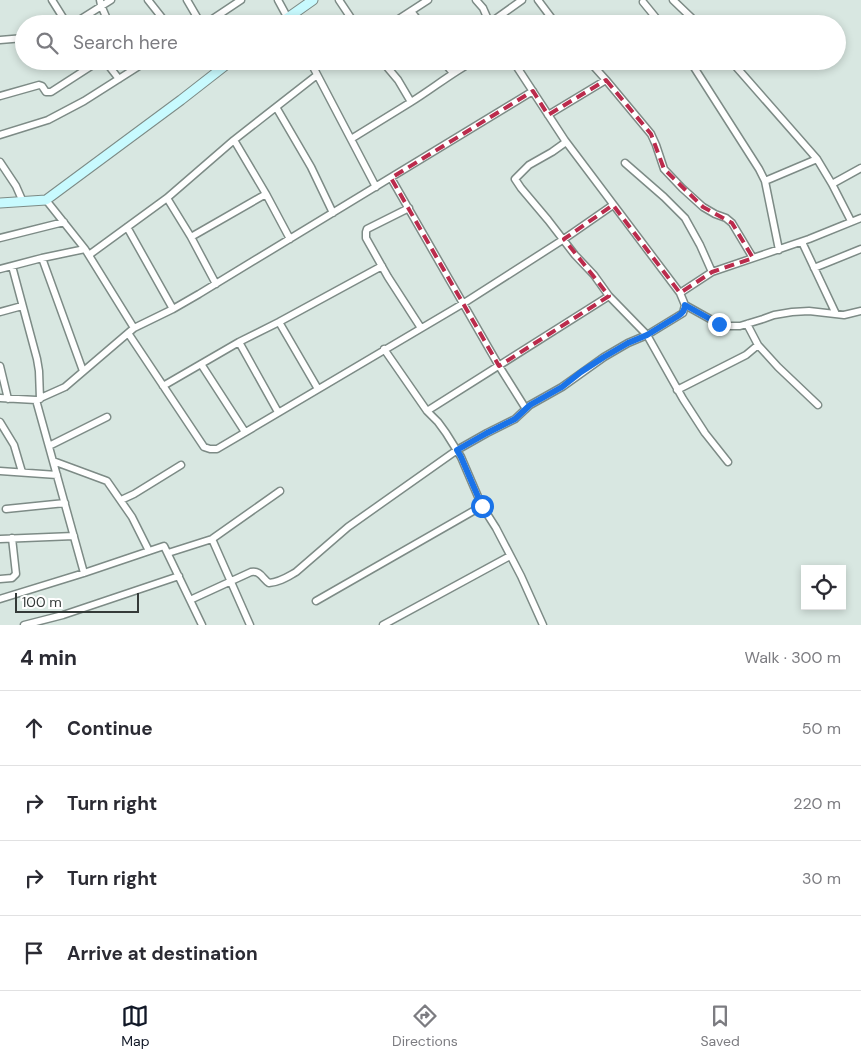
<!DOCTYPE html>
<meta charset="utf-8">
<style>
:root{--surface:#fff;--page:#f7f7f7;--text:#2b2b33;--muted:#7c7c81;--line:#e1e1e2;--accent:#111827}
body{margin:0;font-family:"DM Sans",sans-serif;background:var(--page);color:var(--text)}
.controls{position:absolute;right:15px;bottom:15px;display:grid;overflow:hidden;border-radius:0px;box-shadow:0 2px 8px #0003}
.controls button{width:45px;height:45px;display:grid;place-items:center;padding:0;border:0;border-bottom:1px solid var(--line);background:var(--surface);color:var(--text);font:25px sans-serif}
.scale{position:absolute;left:15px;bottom:12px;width:124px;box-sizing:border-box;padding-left:5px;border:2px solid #343a38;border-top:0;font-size:14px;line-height:18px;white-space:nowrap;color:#343a38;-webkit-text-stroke:4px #fff;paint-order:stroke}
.stop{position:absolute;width:15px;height:15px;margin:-11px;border:4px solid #1a73e8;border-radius:50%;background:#fff}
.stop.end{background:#1a73e8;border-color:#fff;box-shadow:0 1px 5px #0008}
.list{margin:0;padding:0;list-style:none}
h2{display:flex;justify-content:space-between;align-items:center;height:65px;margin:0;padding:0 20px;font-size:21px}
h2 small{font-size:16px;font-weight:400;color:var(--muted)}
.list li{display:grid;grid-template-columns:32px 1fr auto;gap:15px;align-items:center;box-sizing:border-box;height:75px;padding:0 20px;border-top:1px solid var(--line)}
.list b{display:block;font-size:19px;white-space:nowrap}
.list em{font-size:16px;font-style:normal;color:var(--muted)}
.icon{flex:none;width:28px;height:28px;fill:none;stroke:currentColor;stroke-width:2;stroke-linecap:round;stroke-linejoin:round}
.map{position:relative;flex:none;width:861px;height:625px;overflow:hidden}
.search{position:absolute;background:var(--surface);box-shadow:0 2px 8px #0003;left:15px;right:15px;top:15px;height:55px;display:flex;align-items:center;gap:12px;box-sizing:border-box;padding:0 18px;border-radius:28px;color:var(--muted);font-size:19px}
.sheet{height:365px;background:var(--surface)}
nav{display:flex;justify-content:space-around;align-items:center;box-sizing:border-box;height:70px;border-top:1px solid var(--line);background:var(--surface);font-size:14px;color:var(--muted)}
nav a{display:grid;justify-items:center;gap:2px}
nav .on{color:var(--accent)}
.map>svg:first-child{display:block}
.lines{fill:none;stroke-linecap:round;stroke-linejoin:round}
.street-casing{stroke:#7d8b86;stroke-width:9}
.secondary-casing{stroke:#7d8b86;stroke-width:11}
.street{stroke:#fff;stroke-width:6}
.secondary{stroke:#c8fafe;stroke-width:9}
.route{stroke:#1a73e8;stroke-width:6}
.marked{fill:none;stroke:#bb2b4c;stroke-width:4;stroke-dasharray:10 6;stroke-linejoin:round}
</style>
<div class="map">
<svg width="861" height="625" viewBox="0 0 861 625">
<rect width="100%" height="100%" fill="#d8e7e1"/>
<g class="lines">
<defs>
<path id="street" d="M 52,0 L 67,24
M 100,0 L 101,5 L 109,24
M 148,0 L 167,24
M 187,0 L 201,24
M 278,0 L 291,24
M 339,0 L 355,24
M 476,0 L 483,8 L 490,24
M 538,0 L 556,24
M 673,0 L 698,24
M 643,2 L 661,24
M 411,11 L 421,24
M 490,23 L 522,0
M 73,24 L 111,0
M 205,24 L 241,0
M 391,24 L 428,0
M 0,40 L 24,38
M 105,61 L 119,79
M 310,61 L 376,187
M 382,61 L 398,80 L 411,102 C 432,89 453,72 474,61
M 443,61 L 453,73
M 589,61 L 606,80 L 651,134 L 656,145 L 664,169 L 682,188 L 703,207 L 715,214 L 726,218 L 732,223 L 753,258
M 690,61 L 759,169 L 765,181 L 779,250
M 731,61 L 817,159 L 832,184 L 851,221
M 0,96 L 39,85 L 42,86 L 46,92 L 51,92 L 99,61
M 276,107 L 311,167 L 333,213
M 548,115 L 606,80
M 0,135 L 48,120 L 84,101 L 147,61
M 351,139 L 411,102
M 564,139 L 680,293 L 685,305 L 683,313 L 647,335 L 683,399 L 705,433 L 728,462
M 234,140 L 266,194 L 290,239
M 0,162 L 16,186 L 23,202
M 625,163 L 664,197 L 685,218 L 700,245 L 712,272
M 391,178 L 499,366 L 526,409
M 765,181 L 817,159
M 832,184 L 861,168
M 167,198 L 191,237 L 216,284
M 409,208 L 367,229 L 366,232 L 366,238 L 388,277 L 421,328
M 127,227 L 173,309
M 191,237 L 266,194
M 0,238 L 64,222
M 802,242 L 836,314
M 89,255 L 167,198 L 234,140 L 317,75
M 42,258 L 83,371
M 12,266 L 37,359 L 39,371 L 40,399
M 814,268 L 861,249
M 0,269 L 42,258 L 85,249 L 46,200
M 680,293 L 712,272 L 809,239 L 861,218
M 685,305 L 719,324 L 729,326 L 740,326 L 763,319 L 774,315 L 792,312 L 809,311 L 844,315 L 861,311
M 0,312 L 22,306
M 279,322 L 318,389
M 747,324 L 758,345 L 778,367 L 818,405
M 134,328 L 173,309 L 199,294 L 533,91
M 128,333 L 204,447 L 210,449 L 217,449 L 464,303 L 564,239 L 613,205
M 239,342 L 278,412
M 384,349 L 427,411 L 438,422 L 446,433 L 461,457 L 482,506 L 496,528 L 521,576 L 543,625
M 201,364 L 245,432
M 0,366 L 8,399
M 163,386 L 239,342 L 279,322 L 382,266
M 677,390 L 746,355 L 758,345
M 0,398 L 36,400 L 84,573
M 36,400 L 65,387 L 134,328 L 85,249
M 427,411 L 609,296
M 0,422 L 14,445 L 22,472
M 49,446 L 107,417
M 53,461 L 107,481 L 132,517 L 149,551
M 0,471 L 57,475
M 121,500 L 134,494 L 181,465
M 6,509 L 65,503
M 0,539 L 74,536
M 212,539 L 250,625
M 168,553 L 212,539 L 280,491
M 0,579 L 12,578 L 16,574 L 12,538
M 0,599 L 84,573 L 164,546 L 202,625
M 190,600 L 251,572 C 260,570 263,579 269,583 C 280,582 287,577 296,572 L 348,527 L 457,450 L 487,433 L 515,419 L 530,405 L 562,387 L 604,357 L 628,343 L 647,335 L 609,296 L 594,275 L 575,255 L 548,220 L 521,188 L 515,179 L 529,165 L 552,152 L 566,142 L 513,61
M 316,601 L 482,506
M 24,625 L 63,615 L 179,576
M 383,625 L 510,556"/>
<path id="secondary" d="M 279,24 L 313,0
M 0,203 L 46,200 L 181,100 L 231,61"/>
</defs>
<!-- street casing -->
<use href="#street" class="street-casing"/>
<!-- secondary casing -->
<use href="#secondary" class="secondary-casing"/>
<!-- street -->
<use href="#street" class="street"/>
<!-- secondary -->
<use href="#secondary" class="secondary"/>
</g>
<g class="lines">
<!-- route -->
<path class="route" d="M 482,506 L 461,457 L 457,450 L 487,433 L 515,419 L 530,405 L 562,387 L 581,372 L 604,357 L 628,343 L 647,335 L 678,316 C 683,313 685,310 685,305 L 719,324"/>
</g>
<!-- marked area -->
<path class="marked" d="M 606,80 L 651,134 L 664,169 L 703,207 L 732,223 L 753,258 L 712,272 L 680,293 L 613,205 L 564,239 L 609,296 L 499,366 L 391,178 L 533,91 L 548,115 Z"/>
</svg>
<div class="controls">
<button><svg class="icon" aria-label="locate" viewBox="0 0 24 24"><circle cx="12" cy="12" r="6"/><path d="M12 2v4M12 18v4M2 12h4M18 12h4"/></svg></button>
</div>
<div class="scale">100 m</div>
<div class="stop" style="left:482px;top:506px"></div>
<div class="stop end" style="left:719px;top:324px"></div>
<div class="search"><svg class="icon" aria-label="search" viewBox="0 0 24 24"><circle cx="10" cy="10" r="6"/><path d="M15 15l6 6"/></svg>Search here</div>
</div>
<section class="sheet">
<h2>4 min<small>Walk · 300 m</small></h2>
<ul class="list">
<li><svg class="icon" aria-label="ahead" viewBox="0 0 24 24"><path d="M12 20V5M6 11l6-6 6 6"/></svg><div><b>Continue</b></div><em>50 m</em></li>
<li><svg class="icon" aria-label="right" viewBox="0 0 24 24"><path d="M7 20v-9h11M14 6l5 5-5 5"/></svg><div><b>Turn right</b></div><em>220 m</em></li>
<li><svg class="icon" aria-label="right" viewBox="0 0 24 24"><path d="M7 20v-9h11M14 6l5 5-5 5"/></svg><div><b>Turn right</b></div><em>30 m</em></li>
<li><svg class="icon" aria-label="arrive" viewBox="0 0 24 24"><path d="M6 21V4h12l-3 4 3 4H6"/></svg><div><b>Arrive at destination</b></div></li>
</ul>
</section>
<nav>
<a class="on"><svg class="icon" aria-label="map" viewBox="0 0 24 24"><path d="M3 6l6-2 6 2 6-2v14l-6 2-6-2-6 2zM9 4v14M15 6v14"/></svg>Map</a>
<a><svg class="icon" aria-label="directions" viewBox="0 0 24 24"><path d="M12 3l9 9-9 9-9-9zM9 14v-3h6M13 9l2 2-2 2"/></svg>Directions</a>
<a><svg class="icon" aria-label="saved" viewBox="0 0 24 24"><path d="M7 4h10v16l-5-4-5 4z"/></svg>Saved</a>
</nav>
